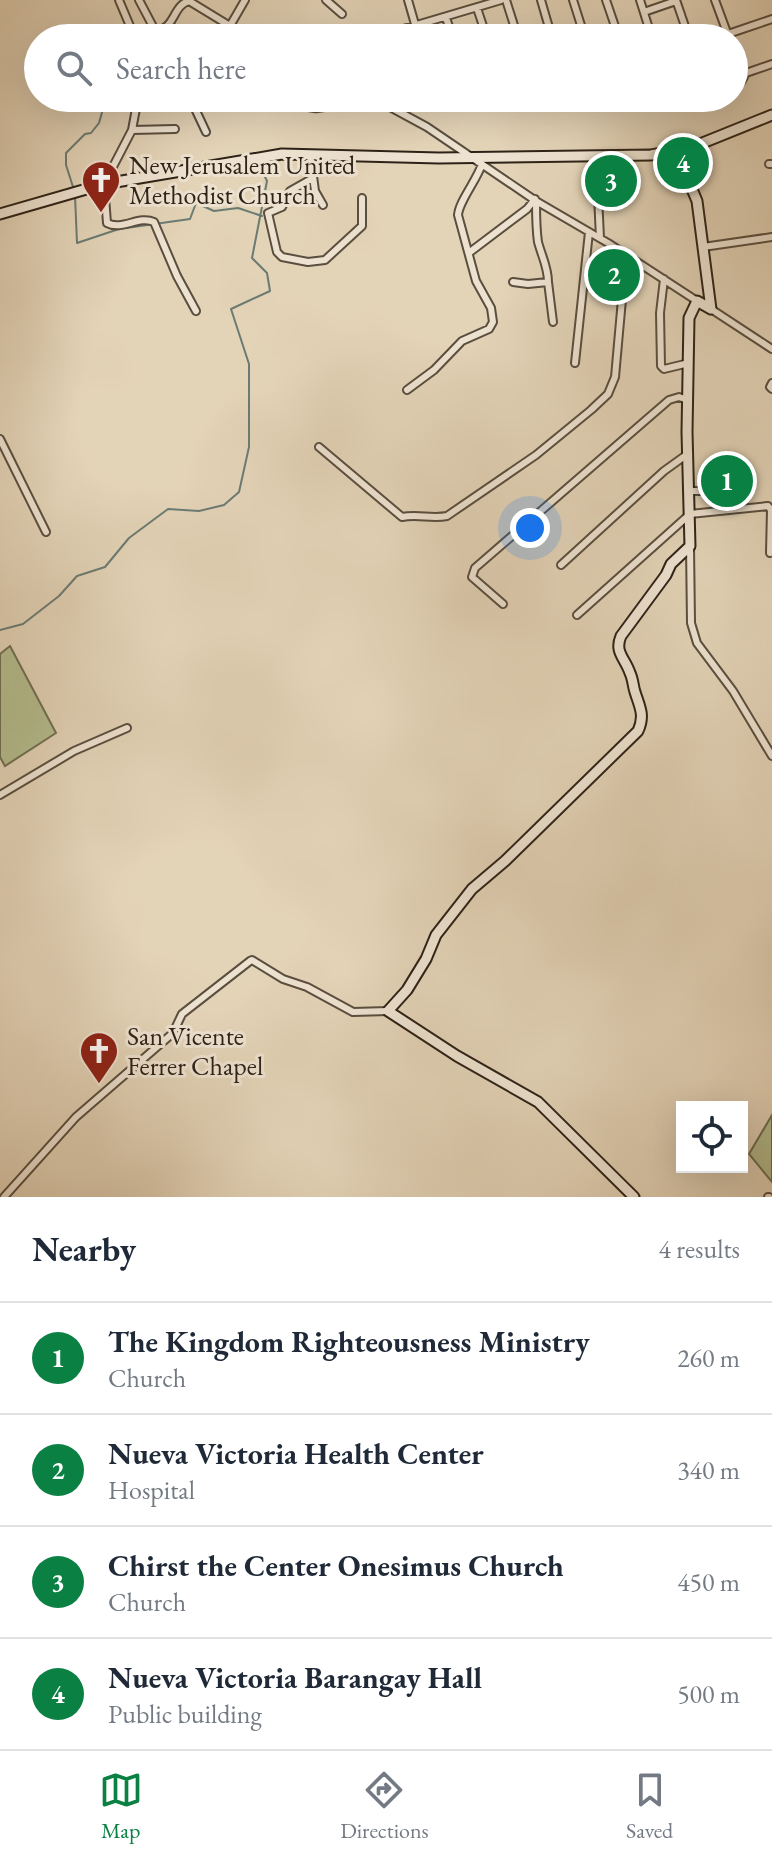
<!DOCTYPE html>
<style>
:root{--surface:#fff;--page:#f6f6f7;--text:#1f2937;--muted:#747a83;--line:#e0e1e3;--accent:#0b8043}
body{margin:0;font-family:"EB Garamond",serif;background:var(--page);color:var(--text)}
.controls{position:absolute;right:24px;bottom:24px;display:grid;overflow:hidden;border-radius:0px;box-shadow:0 8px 32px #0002}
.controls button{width:72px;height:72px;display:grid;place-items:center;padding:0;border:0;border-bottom:2px solid var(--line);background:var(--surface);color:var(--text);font:40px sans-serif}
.you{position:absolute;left:530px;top:528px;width:28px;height:28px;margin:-20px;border:6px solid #fff;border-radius:50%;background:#1a73e8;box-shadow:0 0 0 12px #1a73e833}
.badge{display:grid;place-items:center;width:52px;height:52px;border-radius:50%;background:var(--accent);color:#fff;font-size:26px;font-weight:700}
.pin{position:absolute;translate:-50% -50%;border:4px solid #fff;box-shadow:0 2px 8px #0006}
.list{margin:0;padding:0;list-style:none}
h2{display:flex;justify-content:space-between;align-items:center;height:104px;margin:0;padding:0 32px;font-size:34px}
h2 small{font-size:26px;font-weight:400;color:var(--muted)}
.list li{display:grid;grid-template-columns:52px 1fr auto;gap:24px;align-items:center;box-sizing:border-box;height:112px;padding:0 32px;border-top:2px solid var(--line)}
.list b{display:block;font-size:30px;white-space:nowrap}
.list p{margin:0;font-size:26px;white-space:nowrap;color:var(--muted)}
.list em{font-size:26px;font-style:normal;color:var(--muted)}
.icon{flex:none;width:44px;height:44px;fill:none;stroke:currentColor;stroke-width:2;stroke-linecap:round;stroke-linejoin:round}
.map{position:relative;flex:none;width:772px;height:1197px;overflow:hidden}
.search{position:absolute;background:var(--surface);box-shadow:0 8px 32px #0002;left:24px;right:24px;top:24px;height:88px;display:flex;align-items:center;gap:20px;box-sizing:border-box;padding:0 28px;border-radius:44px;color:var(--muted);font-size:30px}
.sheet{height:552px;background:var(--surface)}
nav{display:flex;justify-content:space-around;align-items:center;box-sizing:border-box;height:112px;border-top:2px solid var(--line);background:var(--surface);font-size:22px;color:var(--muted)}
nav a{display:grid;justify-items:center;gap:4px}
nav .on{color:var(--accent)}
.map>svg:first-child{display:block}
.green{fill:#b4bc8e;stroke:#706f52;stroke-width:2}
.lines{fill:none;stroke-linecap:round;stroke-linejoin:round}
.stream{stroke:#6b7b73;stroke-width:2}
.street-casing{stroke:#5a4e3f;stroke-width:10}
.secondary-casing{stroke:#2d2217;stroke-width:13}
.street{stroke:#ede2d0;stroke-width:6}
.secondary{stroke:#ede2d0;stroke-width:9}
.labels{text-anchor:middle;stroke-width:6;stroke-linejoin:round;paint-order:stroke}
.poi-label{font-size:26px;fill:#2d2217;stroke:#ede2d0;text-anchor:start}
</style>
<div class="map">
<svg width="772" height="1197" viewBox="0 0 772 1197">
<rect width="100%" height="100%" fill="#e3d3b7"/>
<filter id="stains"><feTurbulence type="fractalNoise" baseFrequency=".0025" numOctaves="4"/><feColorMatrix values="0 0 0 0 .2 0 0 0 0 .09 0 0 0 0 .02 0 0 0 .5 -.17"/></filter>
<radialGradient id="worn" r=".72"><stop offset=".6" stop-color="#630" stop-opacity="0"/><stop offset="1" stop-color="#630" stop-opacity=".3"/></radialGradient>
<!-- green -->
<path class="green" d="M 10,646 L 56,733 L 5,766 L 0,757 L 0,654 Z
M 772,1115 L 772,1182 L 749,1154 Z"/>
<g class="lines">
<!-- stream -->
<path class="stream" d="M 74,190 L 66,165 L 66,153 L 85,134 L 91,133 L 99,123 L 106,98
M 75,196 L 77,243 L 119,229 L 190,219 L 196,203 L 214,211 L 238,208 L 262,216
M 0,630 L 23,624 L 59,596 L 77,576 L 105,567 L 129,538 L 168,509 L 199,511 L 224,505 L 239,492 L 249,447 L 249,364 L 231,309 L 270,291 L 267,273 L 252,258 L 267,181 L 258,163"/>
<defs>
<path id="street" d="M 119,0 L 135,38
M 139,0 L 159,38
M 326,0 L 342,14
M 408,0 L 419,38
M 506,0 L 518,38
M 541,0 L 552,38
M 573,0 L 585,38
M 606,0 L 619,38
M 640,0 L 652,38
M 676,0 L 689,38
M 715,0 L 729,38
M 477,8 L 487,38
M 644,12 L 676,1
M 446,18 L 453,38
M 170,26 L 189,38
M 156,31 C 175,29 173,5 189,1 L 230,26 L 245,38
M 728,34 L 772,19
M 223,38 L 245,0
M 373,38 L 501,0
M 734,51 L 739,67 L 746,73 L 741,82
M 746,73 L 772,64
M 138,98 L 132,130 L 104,184 L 107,223 C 122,231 139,215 154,222 L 177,276 L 196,311
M 190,98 L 206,132
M 288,98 C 305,108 323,115 338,98
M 347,98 L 354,103
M 410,98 L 425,106 L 434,107 L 586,98
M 379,101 L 427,127 L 536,201 L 608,243 L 697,301
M 254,107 L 254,98
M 132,130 L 175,129
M 310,154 L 315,191 L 323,205
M 769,164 L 772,164
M 313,178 L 290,191 L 282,207 L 268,213 L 277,252 L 282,257 L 308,262 L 325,260 L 362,226 L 362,198
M 598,195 L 600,238
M 536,201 C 536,215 536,228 538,242 C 542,257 548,267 548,282
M 703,247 L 772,237
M 470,252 L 527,209 L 535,199
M 664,279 L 660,313 L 661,366 L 664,369 L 689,363
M 513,282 L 528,284 L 548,282 L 553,322
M 711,309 L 772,349
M 575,363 L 589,232
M 772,383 L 770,387 L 772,389
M 407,390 L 434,370 L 462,341 L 489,329 L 493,322 L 491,308 L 476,281 L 458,215 C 459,201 477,180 482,164
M 0,439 L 46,532
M 319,447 L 402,517 C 418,514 432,519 447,516 L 536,455 L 591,410 L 608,394 L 615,377 L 626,255
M 689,491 L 747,491
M 690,546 L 691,623 L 697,643 L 733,691 L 772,756
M 561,565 L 664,471 L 689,453
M 503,604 L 472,577 L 475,568 L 669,400 L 679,397 L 688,400
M 577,615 L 690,514 L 768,506 L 771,510 L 770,553
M 0,795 L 74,751 L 127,728
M 4,1197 L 76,1117 L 173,1033 L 182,1014 L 250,961 L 252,960 L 283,979 L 307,987 L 353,1012 L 388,1011
M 768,1197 L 769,1197"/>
<path id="secondary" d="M 672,152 L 689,182 L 697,201 L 711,309
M 0,214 L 104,184 L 282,154 L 439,158 L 651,155 L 695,146 L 772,115
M 634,1197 L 538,1102 L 457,1056 L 388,1011 L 407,990 L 426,959 L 436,935 L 472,889 L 505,861 L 638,731 C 645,715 640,708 635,692 C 633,686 633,679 630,673 C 625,658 614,652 621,636 L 666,575 L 671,564 L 690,546 L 687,432 L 689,318 L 697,301 L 711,309"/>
</defs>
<!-- street casing -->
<use href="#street" class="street-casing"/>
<!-- secondary casing -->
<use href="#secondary" class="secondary-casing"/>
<!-- street -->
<use href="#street" class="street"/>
<!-- secondary -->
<use href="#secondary" class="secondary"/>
</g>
<!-- icons -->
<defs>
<symbol id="church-pin" viewBox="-11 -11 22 30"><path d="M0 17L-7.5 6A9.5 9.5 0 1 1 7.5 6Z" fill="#8f2418" stroke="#ede2d0"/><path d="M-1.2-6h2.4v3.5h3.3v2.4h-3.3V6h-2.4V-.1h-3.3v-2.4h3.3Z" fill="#fff"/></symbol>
</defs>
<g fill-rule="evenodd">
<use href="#church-pin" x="79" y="158" width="44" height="60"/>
<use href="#church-pin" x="77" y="1029" width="44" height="60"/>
</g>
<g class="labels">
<!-- poi labels -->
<g class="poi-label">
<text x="129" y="174">New Jerusalem United<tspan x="129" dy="30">Methodist Church</tspan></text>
<text x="127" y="1045">San Vicente<tspan x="127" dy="30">Ferrer Chapel</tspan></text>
</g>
</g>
<rect width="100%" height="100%" filter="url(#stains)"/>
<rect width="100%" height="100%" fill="url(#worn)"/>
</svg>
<div class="controls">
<button><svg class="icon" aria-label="locate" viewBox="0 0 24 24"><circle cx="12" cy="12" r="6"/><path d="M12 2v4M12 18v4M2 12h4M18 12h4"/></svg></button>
</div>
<div class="you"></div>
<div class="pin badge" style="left:727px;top:481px">1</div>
<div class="pin badge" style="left:614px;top:275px">2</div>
<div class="pin badge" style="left:611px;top:181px">3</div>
<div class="pin badge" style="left:683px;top:163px">4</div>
<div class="search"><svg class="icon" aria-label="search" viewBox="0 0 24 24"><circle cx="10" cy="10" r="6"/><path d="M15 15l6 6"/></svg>Search here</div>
</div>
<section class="sheet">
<h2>Nearby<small>4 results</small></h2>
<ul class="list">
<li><span class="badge">1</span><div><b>The Kingdom Righteousness Ministry</b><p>Church</p></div><em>260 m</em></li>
<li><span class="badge">2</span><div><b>Nueva Victoria Health Center</b><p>Hospital</p></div><em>340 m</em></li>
<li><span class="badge">3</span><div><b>Chirst the Center Onesimus Church</b><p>Church</p></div><em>450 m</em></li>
<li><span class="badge">4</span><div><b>Nueva Victoria Barangay Hall</b><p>Public building</p></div><em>500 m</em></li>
</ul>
</section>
<nav>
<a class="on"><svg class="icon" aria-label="map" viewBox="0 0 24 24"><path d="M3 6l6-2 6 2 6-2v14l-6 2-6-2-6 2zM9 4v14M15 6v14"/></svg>Map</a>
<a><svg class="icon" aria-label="directions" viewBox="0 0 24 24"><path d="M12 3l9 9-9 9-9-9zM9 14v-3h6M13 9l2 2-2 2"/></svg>Directions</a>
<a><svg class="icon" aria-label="saved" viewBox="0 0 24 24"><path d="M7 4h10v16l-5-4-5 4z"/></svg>Saved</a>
</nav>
